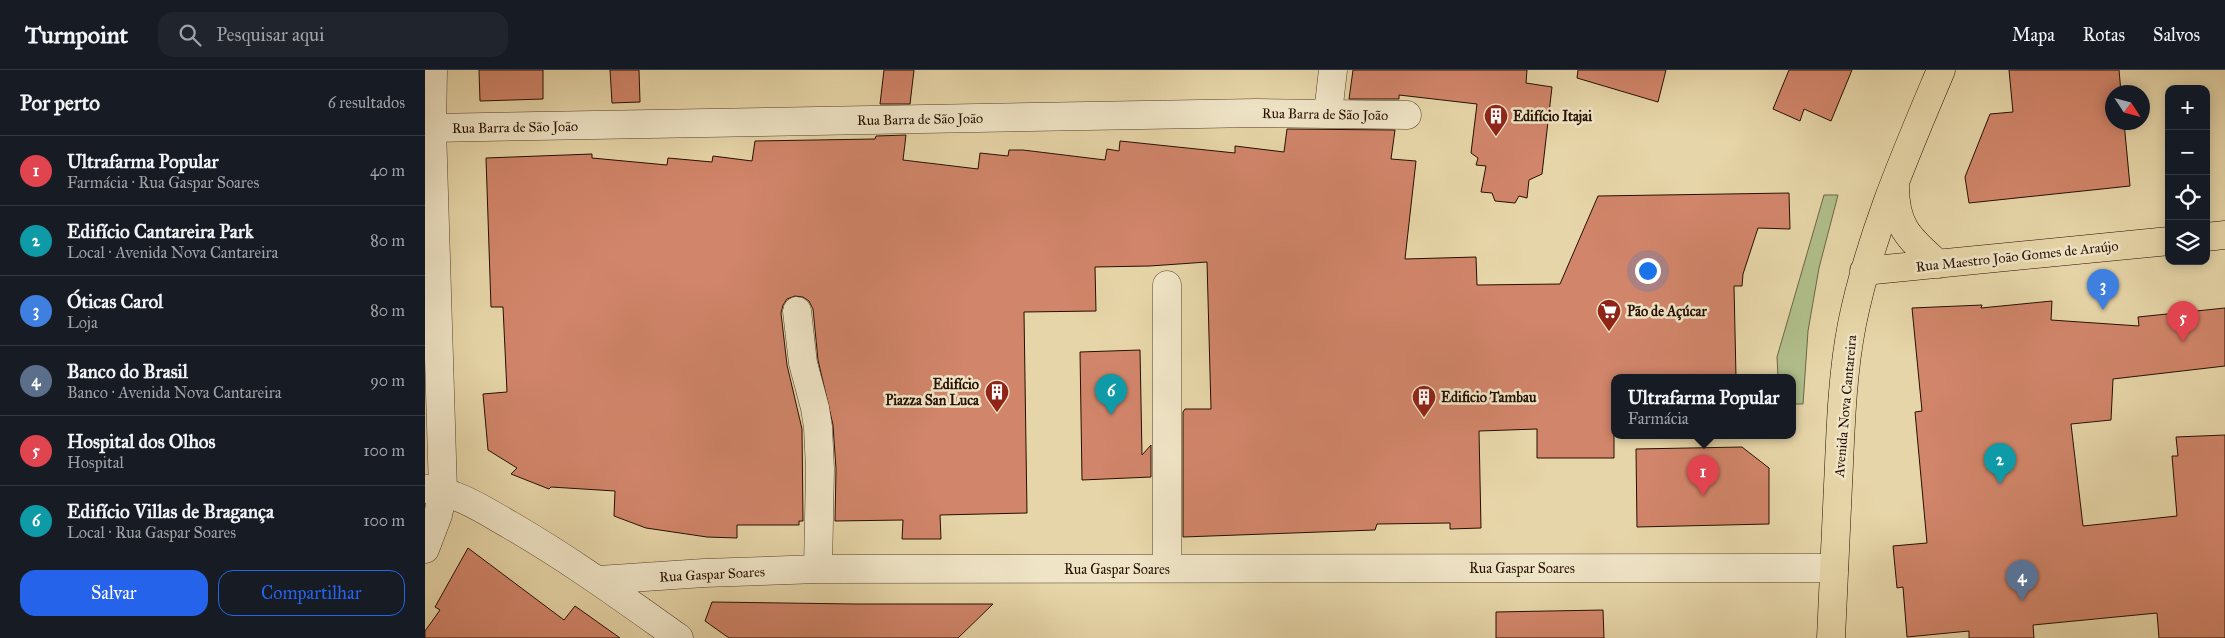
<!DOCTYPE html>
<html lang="pt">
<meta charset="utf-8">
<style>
:root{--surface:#171b24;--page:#20242c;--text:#f1f3f6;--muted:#9ea1a6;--line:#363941;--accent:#2563eb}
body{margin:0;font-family:"IM FELL Great Primer",serif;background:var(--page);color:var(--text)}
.controls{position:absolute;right:15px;top:15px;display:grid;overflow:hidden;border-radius:10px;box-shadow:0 2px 12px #0003}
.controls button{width:45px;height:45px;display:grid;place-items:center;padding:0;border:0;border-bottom:1px solid var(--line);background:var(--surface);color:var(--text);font:25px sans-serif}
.compass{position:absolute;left:1680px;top:15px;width:45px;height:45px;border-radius:50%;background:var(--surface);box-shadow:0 2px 12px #0003;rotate:126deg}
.you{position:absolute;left:1222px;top:200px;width:18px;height:18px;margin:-12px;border:4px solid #fff;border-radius:50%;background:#1a73e8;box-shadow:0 0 0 8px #1a73e833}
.badge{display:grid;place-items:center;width:32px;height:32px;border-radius:50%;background:var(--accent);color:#fff;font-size:16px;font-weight:700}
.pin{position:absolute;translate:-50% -41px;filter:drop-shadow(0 1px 2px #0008)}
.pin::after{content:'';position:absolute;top:26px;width:18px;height:15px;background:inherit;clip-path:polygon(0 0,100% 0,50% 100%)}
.popup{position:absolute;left:1186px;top:304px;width:185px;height:65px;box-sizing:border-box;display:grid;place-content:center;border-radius:10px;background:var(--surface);filter:drop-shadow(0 1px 4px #0005);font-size:16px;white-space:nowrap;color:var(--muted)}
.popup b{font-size:19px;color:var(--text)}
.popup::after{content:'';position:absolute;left:50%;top:100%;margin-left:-10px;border:10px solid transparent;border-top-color:var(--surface)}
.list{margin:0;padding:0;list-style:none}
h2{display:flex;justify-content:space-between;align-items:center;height:65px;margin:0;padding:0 20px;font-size:21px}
h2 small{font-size:16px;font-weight:400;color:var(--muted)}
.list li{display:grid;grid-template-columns:32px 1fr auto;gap:15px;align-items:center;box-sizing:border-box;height:70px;padding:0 20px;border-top:1px solid var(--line)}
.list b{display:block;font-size:19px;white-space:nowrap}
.list p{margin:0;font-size:16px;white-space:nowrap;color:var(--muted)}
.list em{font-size:16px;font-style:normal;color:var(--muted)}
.actions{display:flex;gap:10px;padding:15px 20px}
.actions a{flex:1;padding:11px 0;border:1px solid var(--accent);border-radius:15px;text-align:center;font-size:18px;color:var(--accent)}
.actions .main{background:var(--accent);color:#fff}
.icon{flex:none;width:28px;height:28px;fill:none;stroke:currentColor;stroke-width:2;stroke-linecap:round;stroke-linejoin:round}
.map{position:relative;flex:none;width:1800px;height:568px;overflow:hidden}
header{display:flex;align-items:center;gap:30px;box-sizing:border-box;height:70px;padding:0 25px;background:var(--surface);border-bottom:1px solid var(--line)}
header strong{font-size:24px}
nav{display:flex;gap:28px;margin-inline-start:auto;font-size:18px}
.search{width:350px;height:45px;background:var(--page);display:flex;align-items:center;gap:12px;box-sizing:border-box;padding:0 18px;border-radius:15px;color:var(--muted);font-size:19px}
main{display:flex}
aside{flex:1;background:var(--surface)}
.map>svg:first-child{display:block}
.green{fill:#b0be8b;stroke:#6b6646}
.building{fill:#d1856a;stroke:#260f00}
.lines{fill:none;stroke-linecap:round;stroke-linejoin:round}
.minor-casing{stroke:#56402a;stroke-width:29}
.major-casing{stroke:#260f00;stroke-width:29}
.minor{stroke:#efe4c6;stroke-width:28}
.major{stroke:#e6d5a8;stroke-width:28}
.labels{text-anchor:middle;stroke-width:5;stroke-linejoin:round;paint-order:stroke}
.street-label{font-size:14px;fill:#260f00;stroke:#efe4c6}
.poi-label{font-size:14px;font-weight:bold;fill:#260f00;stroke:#efe4c6;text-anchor:start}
</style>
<header>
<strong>Turnpoint</strong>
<div class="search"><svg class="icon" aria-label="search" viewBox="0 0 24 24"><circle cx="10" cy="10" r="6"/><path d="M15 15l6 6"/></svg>Pesquisar aqui</div>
<nav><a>Mapa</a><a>Rotas</a><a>Salvos</a></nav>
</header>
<main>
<aside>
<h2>Por perto<small>6 resultados</small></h2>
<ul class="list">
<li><span class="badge" style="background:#e0444e">1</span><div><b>Ultrafarma Popular</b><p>Farmácia · Rua Gaspar Soares</p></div><em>40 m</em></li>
<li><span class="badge" style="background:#0f9aa8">2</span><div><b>Edifício Cantareira Park</b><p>Local · Avenida Nova Cantareira</p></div><em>80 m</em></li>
<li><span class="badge" style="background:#3f7fe0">3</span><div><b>Óticas Carol</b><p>Loja</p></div><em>80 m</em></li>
<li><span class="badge" style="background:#5c6f8a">4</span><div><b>Banco do Brasil</b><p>Banco · Avenida Nova Cantareira</p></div><em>90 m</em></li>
<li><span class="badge" style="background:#e0444e">5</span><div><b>Hospital dos Olhos</b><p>Hospital</p></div><em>100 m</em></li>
<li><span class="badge" style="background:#0f9aa8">6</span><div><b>Edifício Villas de Bragança</b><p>Local · Rua Gaspar Soares</p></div><em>100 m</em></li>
</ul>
<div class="actions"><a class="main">Salvar</a><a>Compartilhar</a></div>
</aside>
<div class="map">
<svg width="1800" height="568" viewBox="0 0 1800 568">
<rect width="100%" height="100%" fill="#e6d5a8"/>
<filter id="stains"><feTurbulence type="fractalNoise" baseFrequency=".004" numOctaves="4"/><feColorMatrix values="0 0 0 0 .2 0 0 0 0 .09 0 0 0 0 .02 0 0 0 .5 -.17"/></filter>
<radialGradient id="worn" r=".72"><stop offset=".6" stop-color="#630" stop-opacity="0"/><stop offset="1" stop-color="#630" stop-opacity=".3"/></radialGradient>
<!-- green -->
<path class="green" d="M 1399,125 L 1413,125 L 1394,198 L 1383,261 L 1378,334 L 1367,334 L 1367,307 L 1353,307 L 1352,287 Z"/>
<!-- building -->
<path class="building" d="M 54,0 L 118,0 L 118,29 L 55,31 Z
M 185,0 L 214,0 L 215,32 L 187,33 Z
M 459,0 L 489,0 L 485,34 L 455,34 Z
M 928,0 L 1102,0 L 1101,13 L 1127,17 L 1117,104 L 1104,110 L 1102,128 L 1094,126 L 1090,133 L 1070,131 L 1067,123 L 1056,122 L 1061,96 L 1051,95 L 1053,88 L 1046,83 L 1052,34 L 974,25 L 974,29 L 924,29 Z
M 1153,0 L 1241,0 L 1233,32 L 1152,8 Z
M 1364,0 L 1427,0 L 1406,51 L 1379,39 L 1375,51 L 1348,39 Z
M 1584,0 L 1694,0 L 1696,22 L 1688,22 L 1688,52 L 1699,52 L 1705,116 L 1544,133 L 1540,107 L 1565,44 L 1588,42 Z
M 862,59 L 970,60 L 966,89 L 991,91 L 980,189 L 1051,187 L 1052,215 L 1135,214 L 1173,126 L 1364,123 L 1365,159 L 1333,158 L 1318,204 L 1317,216 L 1309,216 L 1311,307 L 1189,307 L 1189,388 L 1112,388 L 1112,359 L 1054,361 L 1056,458 L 1025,459 L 1025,453 L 952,454 L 950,460 L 758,467 L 758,342 L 760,339 L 786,339 L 782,192 L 725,196 L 670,197 L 671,241 L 599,242 L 602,443 L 515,445 L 516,469 L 477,469 L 478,450 L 410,451 L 411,399 L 408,355 L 393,290 L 388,239 L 384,231 L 378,227 L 370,226 L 362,229 L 358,235 L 356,243 L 362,295 L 377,359 L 378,451 L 374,451 L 374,455 L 312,455 L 312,468 L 282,467 L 221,458 L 189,446 L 190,421 L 126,417 L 124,419 L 86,404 L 92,398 L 63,380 L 58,324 L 82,322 L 78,237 L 66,237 L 61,88 L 167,84 L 167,88 L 242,95 L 243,88 L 287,92 L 288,86 L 327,91 L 330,71 L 450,69 L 451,66 L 481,65 L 478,90 L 553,99 L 555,83 L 583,86 L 584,80 L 598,80 L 680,90 L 682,79 L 694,81 L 695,71 L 810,83 L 810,76 L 859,82 Z
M 1627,231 L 1626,250 L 1714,256 L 1713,247 L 1800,238 L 1800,296 L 1688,309 L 1686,350 L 1646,354 L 1658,456 L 1752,446 L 1747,386 L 1753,386 L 1751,367 L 1800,365 L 1800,568 L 1734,568 L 1732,543 L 1608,555 L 1609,568 L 1544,568 L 1544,561 L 1482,567 L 1478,517 L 1472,518 L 1468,476 L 1502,473 L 1490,342 L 1497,341 L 1487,238 L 1557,235 L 1556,238 Z
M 715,280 L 717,385 L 726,375 L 726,407 L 657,410 L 655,282 Z
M 1317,377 L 1344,398 L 1344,454 L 1212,457 L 1211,379 Z
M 43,478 L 139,550 L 150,536 L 195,568 L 0,568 L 0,561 L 15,540 L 10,537 Z
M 287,532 L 430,534 L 568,534 L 533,568 L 304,568 L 280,551 Z
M 1178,540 L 1179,568 L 1071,568 L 1071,542 Z"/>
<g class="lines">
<defs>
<path id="minor" d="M 903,43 L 908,0
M 7,58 L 831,43 L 982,45
M 372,241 L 378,293 L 390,338 L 393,357 L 395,399 L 393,499
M 1,419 C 32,422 59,440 85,455 C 144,489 199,529 254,568
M 0,479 L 13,445 L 18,421 L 7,58 L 8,0
M 742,498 L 742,215
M 174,510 L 279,503 L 393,499 L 1409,498"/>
<path id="major" d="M 1470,116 C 1470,157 1484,168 1513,194
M 1781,167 L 1800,165
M 1439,201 L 1744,171
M 1406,568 C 1409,510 1411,452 1414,394 C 1416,347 1418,300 1427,254 C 1445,165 1481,83 1516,0"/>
</defs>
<!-- minor casing -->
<use href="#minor" class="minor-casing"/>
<!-- major casing -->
<use href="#major" class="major-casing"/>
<!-- minor -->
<use href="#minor" class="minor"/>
<!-- major -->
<use href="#major" class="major"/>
</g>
<!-- icons -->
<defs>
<symbol id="building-pin" viewBox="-11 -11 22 30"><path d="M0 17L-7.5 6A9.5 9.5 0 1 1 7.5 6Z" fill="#8f2418" stroke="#efe4c6"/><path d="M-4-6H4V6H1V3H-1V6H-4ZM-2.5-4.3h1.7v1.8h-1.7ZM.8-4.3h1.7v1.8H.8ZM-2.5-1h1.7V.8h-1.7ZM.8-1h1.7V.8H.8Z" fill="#fff"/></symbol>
<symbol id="supermarket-pin" viewBox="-11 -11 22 30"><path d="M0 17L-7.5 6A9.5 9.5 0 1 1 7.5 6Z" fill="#8f2418" stroke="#efe4c6"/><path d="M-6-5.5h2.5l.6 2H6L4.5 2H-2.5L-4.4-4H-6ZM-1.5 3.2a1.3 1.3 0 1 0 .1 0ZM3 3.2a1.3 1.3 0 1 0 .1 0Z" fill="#fff"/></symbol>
</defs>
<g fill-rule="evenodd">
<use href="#building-pin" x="1057" y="32" width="28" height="38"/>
<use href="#supermarket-pin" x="1170" y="227" width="28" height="38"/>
<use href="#building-pin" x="558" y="308" width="28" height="38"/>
<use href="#building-pin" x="985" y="313" width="28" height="38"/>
</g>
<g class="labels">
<!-- street labels -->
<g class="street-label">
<text transform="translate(900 44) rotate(1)" y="5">Rua Barra de São João</text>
<text transform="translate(495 49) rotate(-1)" y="5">Rua Barra de São João</text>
<text transform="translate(90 57) rotate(-1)" y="5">Rua Barra de São João</text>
<text transform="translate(1592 186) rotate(-6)" y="5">Rua Maestro João Gomes de Araújo</text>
<text transform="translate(1420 336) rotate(-85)" y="5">Avenida Nova Cantareira</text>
<text x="1097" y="503">Rua Gaspar Soares</text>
<text x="692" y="504">Rua Gaspar Soares</text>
<text transform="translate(287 504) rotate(-3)" y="5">Rua Gaspar Soares</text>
</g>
<!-- poi labels -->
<g class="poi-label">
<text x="1088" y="51">Edifício Itajai</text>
<text x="1202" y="246">Pão de Açúcar</text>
<text x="554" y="319" text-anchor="end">Edifício<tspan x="554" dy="16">Piazza San Luca</tspan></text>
<text x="1016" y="332">Edificio Tambau</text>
</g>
</g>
<rect width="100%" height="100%" filter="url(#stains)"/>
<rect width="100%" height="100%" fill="url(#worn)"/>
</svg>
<div class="controls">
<button>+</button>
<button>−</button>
<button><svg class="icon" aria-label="locate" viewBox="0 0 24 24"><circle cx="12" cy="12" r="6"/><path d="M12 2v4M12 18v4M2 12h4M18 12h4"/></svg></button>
<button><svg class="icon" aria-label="layers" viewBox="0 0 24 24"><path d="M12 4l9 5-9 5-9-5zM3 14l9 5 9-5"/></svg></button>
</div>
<svg class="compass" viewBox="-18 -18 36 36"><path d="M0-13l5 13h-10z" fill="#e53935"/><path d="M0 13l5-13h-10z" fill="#9ea1a6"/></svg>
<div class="you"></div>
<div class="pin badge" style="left:1278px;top:426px;background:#e0444e">1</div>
<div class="popup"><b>Ultrafarma Popular</b>Farmácia</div>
<div class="pin badge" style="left:1575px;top:414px;background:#0f9aa8">2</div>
<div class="pin badge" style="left:1678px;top:240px;background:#3f7fe0">3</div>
<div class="pin badge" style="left:1597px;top:531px;background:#5c6f8a">4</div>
<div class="pin badge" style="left:1758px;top:272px;background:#e0444e">5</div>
<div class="pin badge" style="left:686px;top:345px;background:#0f9aa8">6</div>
</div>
</main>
